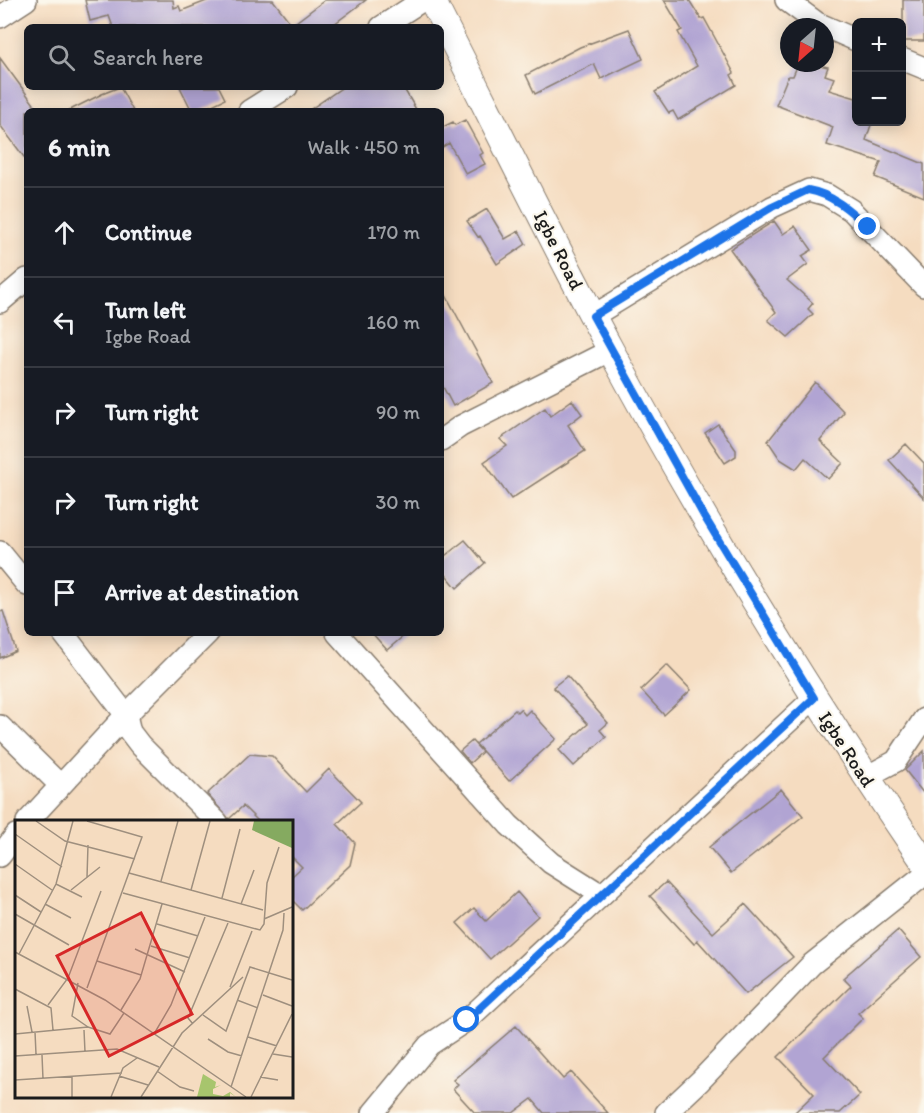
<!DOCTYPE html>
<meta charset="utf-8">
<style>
:root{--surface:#171b24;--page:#242831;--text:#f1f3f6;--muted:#9ea1a6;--line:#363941}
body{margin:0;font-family:Itim,sans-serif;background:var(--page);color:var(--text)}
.controls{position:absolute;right:18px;top:18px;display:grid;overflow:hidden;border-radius:9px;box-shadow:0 3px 15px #0003}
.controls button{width:54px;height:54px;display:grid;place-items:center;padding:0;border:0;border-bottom:2px solid var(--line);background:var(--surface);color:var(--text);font:30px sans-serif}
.compass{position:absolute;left:780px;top:18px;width:54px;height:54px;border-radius:50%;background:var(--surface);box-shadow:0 3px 15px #0003;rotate:207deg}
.stop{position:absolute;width:18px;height:18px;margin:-14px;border:4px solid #1a73e8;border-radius:50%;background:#fff}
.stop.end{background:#1a73e8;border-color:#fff;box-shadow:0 2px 6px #0008}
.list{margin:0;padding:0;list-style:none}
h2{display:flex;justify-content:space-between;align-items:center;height:78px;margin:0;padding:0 24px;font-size:26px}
h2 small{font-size:20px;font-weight:400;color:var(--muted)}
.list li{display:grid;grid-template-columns:39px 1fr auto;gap:18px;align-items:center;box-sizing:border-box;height:90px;padding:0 24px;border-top:2px solid var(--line)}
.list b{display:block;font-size:22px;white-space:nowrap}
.list p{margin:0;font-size:20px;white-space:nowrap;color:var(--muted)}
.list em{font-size:20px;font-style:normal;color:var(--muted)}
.icon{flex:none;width:33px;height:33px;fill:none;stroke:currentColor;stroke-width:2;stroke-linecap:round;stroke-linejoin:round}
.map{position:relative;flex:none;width:924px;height:1113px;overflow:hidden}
.search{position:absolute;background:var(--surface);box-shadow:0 3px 15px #0003;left:24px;top:24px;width:420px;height:66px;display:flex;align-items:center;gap:15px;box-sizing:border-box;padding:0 21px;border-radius:9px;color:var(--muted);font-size:22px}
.panel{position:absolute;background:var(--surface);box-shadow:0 3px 15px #0003;left:24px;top:108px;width:420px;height:528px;border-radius:9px}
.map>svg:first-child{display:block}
.building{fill:#b1a4d3}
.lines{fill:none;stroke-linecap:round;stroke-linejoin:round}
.minor-casing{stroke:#887c6e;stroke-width:24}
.tertiary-casing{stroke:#887c6e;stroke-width:28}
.minor{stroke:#fff;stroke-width:21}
.tertiary{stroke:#fff;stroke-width:26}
.route{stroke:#1a73e8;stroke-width:8}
.labels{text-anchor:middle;stroke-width:4.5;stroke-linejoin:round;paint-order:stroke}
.street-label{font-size:20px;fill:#1c1c1c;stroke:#fbf7ec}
.inset-road{fill:none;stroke:#9e8f7e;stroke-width:1.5}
.view{fill:#d62828;fill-opacity:0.15;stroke:#d62828;stroke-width:3}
.inset-edge{fill:none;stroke:#1c1c1c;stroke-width:3}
</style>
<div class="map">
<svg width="924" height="1113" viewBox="0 0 924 1113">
<rect width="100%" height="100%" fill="#fbf7ec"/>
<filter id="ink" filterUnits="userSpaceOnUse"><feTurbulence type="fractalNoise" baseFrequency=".0167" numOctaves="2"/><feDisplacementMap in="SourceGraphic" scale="12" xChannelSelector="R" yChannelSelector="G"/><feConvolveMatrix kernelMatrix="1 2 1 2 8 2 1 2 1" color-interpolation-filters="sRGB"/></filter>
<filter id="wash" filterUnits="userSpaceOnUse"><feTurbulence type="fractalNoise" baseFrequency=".008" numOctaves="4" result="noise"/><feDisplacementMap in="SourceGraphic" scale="24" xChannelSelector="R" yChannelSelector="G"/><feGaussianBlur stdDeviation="1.35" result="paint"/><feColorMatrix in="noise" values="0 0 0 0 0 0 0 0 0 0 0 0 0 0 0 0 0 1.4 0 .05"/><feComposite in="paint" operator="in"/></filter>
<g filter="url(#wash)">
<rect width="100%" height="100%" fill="#f5dcc0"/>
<g id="blocks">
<!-- building -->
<path class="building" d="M 85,0 L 173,0 L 174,8 L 179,6 L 181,11 L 209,0 L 273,0 L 292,25 L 325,0 L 366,0 L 330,27 L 113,27 L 109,16 L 90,21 Z
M 664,0 L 689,0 L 701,19 L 704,18 L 715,38 L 734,73 L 731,75 L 736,85 L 678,120 L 673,111 L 669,113 L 655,92 L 697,66 L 678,32 L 682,30 Z
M 903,0 L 924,0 L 924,41 L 903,41 Z
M 629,29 L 643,59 L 601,79 L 594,64 L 535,94 L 526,75 L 580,47 Z
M 0,58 L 39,111 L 27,111 L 27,161 L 0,125 Z
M 810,63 L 828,67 L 825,75 L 834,78 L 829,90 L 856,98 L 856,122 L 872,122 L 866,140 L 924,164 L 924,197 L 875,177 L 881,162 L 827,145 L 833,127 L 776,105 L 788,76 L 793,76 L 798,64 L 808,68 Z
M 120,87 L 133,111 L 68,111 L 102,94 Z
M 180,87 L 219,87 L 225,99 L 200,111 L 192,111 Z
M 343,87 L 403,87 L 417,111 L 308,111 Z
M 465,120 L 483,153 L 480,155 L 485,164 L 466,174 L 449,143 L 441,148 L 441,128 L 453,122 L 455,125 Z
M 487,209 L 505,239 L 519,231 L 526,244 L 497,264 L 480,236 L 478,237 L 467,221 Z
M 774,221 L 783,234 L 795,226 L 812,250 L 802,256 L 808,264 L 787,280 L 813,303 L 808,309 L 813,314 L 788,337 L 768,320 L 776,312 L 730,249 Z
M 441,286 L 493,383 L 453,406 L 441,383 Z
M 815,382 L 844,412 L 820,441 L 843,463 L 828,479 L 805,458 L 796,469 L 780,459 L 768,441 Z
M 572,400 L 582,414 L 568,425 L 585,451 L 511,499 L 484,462 L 507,446 L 500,439 L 545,408 L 550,416 Z
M 718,424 L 736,450 L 736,456 L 725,463 L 705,433 Z
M 906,444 L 924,463 L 924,498 L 889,460 Z
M 465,540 L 485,563 L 457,588 L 441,569 L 441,559 Z
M 3,611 L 16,651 L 0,658 L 0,612 Z
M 372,633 L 407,633 L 387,650 Z
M 667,665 L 691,690 L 664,715 L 641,690 Z
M 567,676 L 608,723 L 600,730 L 606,737 L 574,766 L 559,750 L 588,724 L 553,687 Z
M 520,709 L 525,715 L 530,710 L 556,739 L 509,781 L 476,744 L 515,710 L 517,712 Z
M 472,741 L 482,752 L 470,763 L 460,751 Z
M 924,751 L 924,794 L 905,770 Z
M 250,754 L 272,756 L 306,792 L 329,769 L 361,802 L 337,824 L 355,843 L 350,865 L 302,910 L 291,899 L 291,877 L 302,867 L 291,856 L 291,822 L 259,822 L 243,806 L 229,819 L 207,794 Z
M 781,789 L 803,816 L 731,873 L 709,847 Z
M 666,882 L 713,933 L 745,904 L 793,957 L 746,994 L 697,940 L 694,944 L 650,896 Z
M 517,892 L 538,916 L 490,959 L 457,923 L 474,908 L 486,921 Z
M 898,930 L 921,957 L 858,1013 L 863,1018 L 824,1057 L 860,1095 L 840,1113 L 794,1113 L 814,1094 L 778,1057 L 851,986 L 843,978 Z
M 516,1026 L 563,1079 L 571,1072 L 608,1113 L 544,1113 L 532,1099 L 513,1113 L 475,1113 L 453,1089 L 458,1084 L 453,1080 Z"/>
</g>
</g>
<g filter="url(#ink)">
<use href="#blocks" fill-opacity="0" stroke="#887c6e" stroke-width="1.5"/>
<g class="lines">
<defs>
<path id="minor" d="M 786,0 L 817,23 L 856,40
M 0,17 L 26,0
M 381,27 L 423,0
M 902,59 L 924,68
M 249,111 L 287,87
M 0,302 L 27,279
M 593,316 L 772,207 L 809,190 L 827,195 L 851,210 L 924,286
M 441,440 L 461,426 L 611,350
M 0,552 L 27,585
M 63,633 L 126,715 L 130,732 L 140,745 L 217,822
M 337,633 L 509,825 L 551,863 L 600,894
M 0,726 L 60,785
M 866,777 L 896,761 L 924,719
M 27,822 L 126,715 L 208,633
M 0,856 L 16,835
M 373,1113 L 429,1045 L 467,1020 L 814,698
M 666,1113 L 700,1081 L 812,964 L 924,875"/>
<path id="tertiary" d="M 432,0 C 491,116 548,233 609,347 C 704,524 810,696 924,862"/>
</defs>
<!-- minor casing -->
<use href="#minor" class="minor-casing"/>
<!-- tertiary casing -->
<use href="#tertiary" class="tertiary-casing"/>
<!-- minor -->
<use href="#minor" class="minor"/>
<!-- tertiary -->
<use href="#tertiary" class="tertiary"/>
</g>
</g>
<g class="lines" filter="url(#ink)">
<!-- route -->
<path class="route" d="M 467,1020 L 814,698 L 704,516 L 593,316 L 772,207 L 808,190 C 832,194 851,211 868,227"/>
</g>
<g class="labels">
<!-- street labels -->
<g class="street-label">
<text transform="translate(559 250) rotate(63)" y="7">Igbe Road</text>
<text transform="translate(847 749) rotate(57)" y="7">Igbe Road</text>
</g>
</g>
<!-- overview -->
<g transform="translate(15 820)">
<rect width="278" height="278" fill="#f5dcc0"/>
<path d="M 188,254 L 201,262 L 200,267 L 206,265 L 198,269 L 198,274 L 208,276 L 215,272 L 221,277 L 215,273 L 215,277 L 182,277 Z" fill="#a7c56d"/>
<path d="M 239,1 L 277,1 L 277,28 L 237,10 Z" fill="#85aa60"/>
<path class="inset-road" d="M 21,1 L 50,21 L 120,39M 0,14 L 47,47M 0,44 L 37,70M 114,53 L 248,90M 72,57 L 73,25M 146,61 L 163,1M 41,64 L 67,77M 56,70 L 85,47M 176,70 L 195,1M 108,73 L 245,110 L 249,104 L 252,63 L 264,27M 0,75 L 26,92M 207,78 L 225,9M 30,84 L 56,98M 226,84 L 239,50M 0,94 L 54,125M 249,99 L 277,87M 142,104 L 183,116M 136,126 L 175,138M 120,129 L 170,152M 0,132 L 90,180 L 231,277M 4,134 L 41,64 L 58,1M 82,141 L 126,155M 63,163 L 57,196 L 73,207M 215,167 L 237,111M 72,168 L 127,17 L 72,1M 0,169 L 36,188 L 38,210M 248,175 L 277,186M 222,180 L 243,188M 33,185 L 53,158 L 86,71M 12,186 L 17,212M 106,190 L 125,159 L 147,84M 188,195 L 211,211 L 235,147 L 277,160M 178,204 L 173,198 L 213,103M 69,210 L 70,232M 20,212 L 21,234M 0,214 L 73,207 L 95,214 L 109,193M 139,214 L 156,185 L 190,97M 233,217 L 262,226M 193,219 L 213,232 L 227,236M 258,234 L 277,237M 27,235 L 28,259M 0,236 L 102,229 L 144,247M 142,251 L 165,267 L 179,271M 57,256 L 57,277M 104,256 L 133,265M 245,257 L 263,260M 0,260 L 107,253M 216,267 L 268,110 L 269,93M 96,277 L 108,248 L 122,238M 126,277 L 167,213 L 228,157M 236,277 L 277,194"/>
<path class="view" d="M 126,93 L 177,194 L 94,236 L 42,136 Z"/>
<rect width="278" height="278" class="inset-edge"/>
</g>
</svg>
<div class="controls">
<button>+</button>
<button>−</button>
</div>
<svg class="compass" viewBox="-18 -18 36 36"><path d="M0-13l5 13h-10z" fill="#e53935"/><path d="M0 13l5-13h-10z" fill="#9ea1a6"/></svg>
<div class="stop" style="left:467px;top:1020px"></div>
<div class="stop end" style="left:868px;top:227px"></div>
<div class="search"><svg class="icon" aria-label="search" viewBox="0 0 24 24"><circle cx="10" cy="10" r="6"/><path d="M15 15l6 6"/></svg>Search here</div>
<section class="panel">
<h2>6 min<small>Walk · 450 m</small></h2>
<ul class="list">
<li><svg class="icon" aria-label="ahead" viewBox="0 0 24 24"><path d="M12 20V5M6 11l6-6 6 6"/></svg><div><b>Continue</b></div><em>170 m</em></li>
<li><svg class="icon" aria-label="left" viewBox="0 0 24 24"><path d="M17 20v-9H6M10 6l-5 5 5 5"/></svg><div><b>Turn left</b><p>Igbe Road</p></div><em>160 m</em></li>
<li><svg class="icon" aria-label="right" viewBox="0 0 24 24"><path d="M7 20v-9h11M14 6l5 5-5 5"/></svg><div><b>Turn right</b></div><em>90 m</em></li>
<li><svg class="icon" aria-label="right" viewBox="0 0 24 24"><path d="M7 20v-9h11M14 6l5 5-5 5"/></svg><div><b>Turn right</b></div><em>30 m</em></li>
<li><svg class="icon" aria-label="arrive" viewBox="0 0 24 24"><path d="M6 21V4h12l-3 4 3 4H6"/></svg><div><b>Arrive at destination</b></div></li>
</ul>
</section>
</div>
